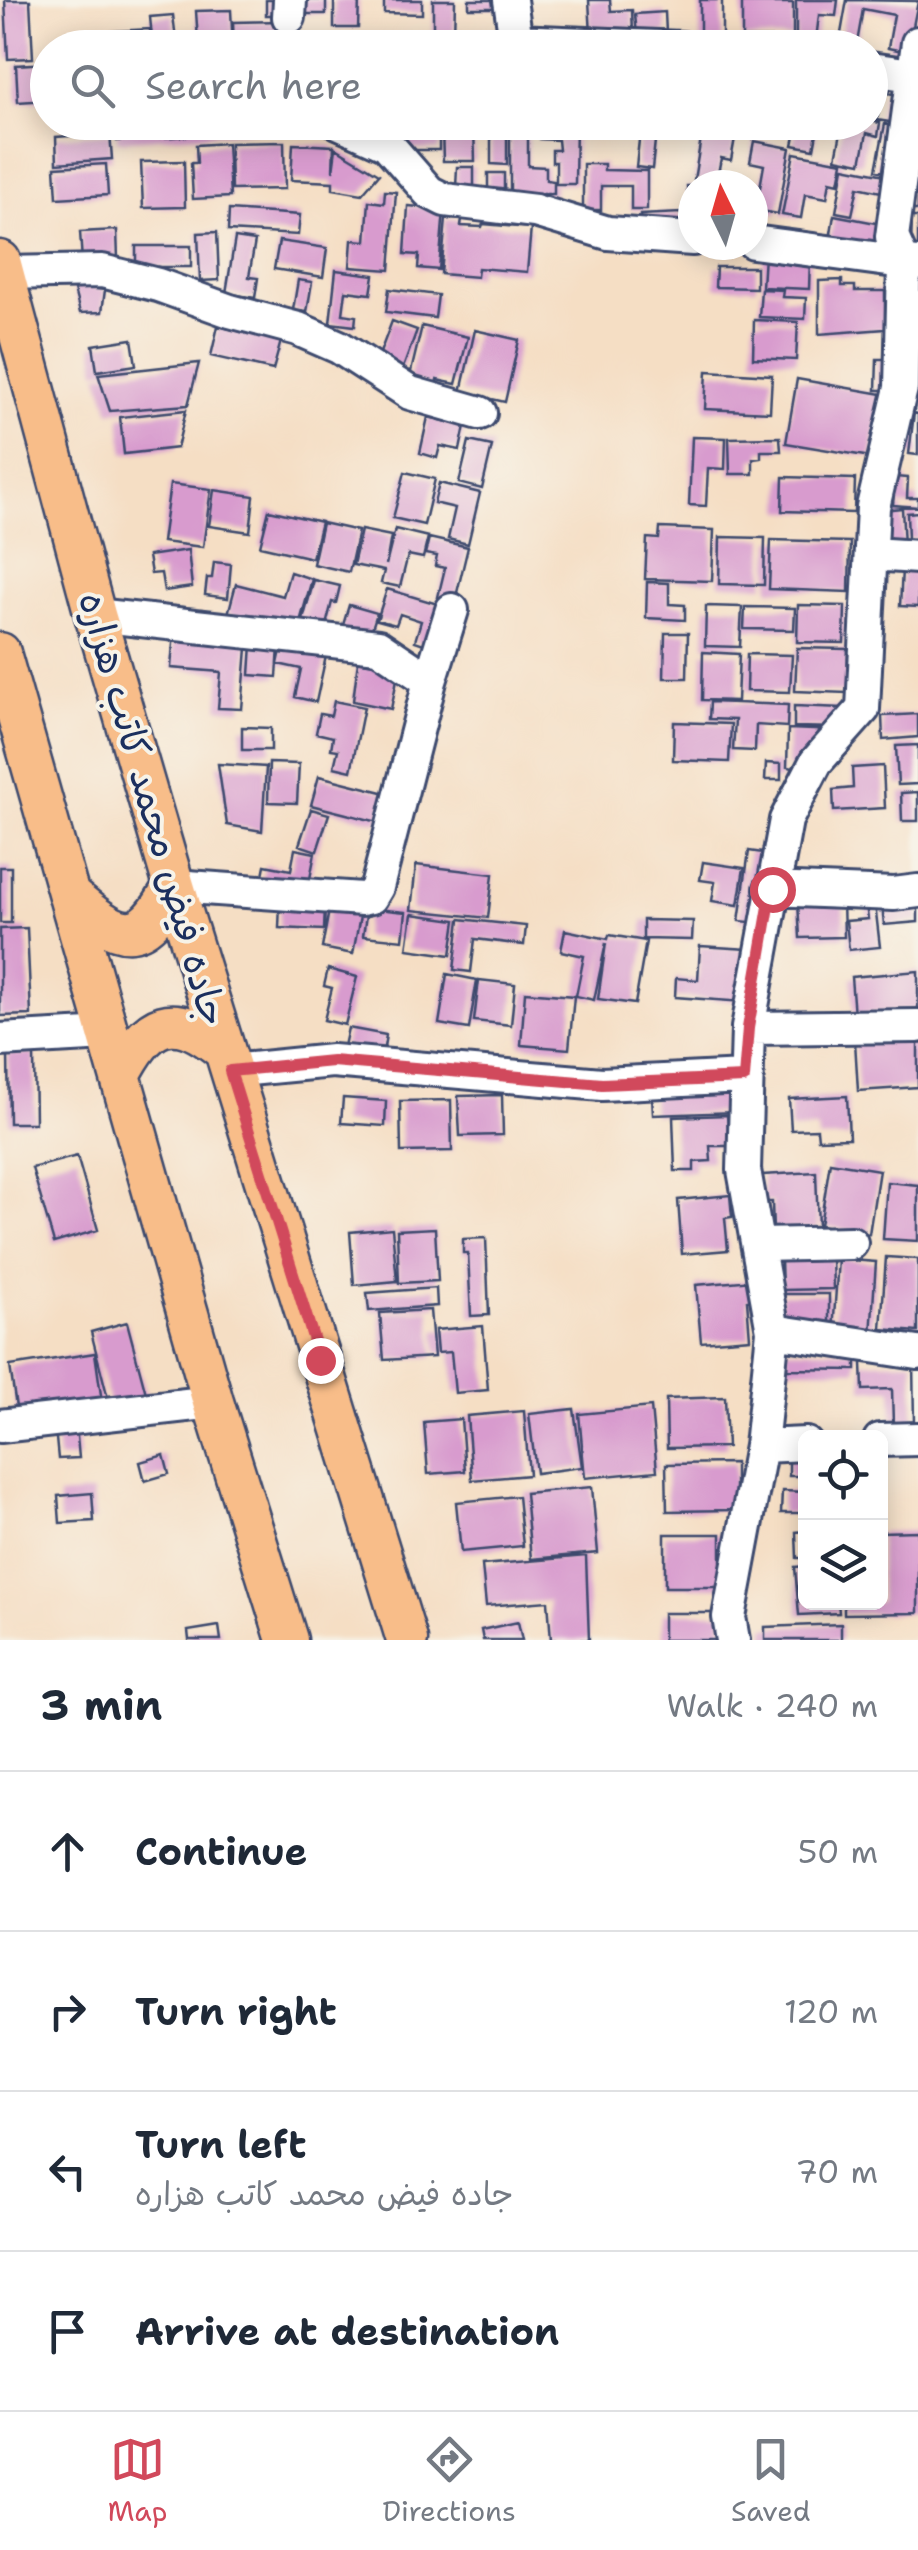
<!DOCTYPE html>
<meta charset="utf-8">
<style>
:root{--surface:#fff;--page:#f6f6f7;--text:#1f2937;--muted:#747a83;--line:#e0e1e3;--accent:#d1495b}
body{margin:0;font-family:"Shantell Sans","Playpen Sans Arabic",sans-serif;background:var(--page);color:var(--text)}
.controls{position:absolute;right:30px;bottom:30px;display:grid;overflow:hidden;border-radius:15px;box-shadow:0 5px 25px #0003}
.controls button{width:90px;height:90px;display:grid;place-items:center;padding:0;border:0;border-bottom:2px solid var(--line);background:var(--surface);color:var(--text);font:50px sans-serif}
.compass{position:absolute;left:678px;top:170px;width:90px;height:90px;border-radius:50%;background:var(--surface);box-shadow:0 5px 25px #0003;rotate:355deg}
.stop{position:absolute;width:30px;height:30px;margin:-22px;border:8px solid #d1495b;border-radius:50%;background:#fff}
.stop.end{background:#d1495b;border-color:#fff;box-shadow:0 2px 10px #0008}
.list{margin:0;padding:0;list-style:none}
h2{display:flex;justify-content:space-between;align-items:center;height:130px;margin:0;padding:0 40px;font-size:42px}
h2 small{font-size:32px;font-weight:400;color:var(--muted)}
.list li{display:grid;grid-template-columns:65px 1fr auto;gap:30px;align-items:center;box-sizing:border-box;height:160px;padding:0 40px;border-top:2px solid var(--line)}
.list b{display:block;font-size:38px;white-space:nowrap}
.list p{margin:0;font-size:32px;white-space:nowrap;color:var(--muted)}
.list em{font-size:32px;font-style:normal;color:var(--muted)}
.icon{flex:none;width:55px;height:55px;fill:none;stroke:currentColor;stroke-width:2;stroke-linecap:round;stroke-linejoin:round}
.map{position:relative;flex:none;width:918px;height:1640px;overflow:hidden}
.search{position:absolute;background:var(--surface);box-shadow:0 5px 25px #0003;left:30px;right:30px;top:30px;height:110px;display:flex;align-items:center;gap:25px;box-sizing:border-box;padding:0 35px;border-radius:55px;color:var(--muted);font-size:38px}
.sheet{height:770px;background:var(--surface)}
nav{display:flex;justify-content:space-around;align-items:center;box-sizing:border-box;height:140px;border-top:2px solid var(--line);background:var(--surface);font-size:28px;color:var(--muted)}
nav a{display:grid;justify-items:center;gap:5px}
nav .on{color:var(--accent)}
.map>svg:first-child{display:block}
.building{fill:#d89bce}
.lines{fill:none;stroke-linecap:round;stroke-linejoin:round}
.minor-casing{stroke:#3c496d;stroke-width:38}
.major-casing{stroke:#3c496d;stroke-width:45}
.minor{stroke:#fff;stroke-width:32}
.major{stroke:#f8bd89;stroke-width:40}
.route{stroke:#d1495b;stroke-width:12}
.labels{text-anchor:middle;stroke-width:8;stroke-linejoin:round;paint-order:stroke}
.street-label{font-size:38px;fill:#1b2f5e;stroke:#f7f3e8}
</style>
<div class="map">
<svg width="918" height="1640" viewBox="0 0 918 1640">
<rect width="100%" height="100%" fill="#f7f3e8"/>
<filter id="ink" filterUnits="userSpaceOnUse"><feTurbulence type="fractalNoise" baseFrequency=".01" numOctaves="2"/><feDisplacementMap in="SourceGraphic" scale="20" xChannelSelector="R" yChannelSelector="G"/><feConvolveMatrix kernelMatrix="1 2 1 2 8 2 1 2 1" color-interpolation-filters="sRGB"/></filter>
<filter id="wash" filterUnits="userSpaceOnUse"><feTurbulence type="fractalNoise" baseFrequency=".0048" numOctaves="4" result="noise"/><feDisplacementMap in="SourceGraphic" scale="40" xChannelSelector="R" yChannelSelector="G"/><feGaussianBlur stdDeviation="2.25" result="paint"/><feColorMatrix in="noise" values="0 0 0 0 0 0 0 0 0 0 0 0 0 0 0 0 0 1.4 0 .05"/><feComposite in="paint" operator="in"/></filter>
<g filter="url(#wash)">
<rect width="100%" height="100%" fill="#f5dec4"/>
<g id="blocks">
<!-- building -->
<path class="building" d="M 5,0 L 30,0 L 33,58 L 8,59 Z
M 266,0 L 287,0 L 287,15 L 266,15 Z
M 296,0 L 326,0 L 326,14 L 296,14 Z
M 334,0 L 359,0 L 358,28 L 334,28 Z
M 384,0 L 422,0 L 422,14 L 384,13 Z
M 433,0 L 455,0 L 454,37 L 433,37 Z
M 469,0 L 502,0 L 502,8 L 469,8 Z
M 589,0 L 610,0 L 611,11 L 632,10 L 633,33 L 591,35 Z
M 700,0 L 722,0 L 722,41 L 700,41 Z
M 796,0 L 838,0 L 836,16 L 819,15 L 815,48 L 796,48 Z
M 847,0 L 918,1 L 908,52 L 888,48 L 894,15 L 863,9 L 857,43 L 840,39 Z
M 742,3 L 793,3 L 793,38 L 742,38 Z
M 231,10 L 233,48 L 205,48 L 205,40 L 198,41 L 196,11 Z
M 665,12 L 666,33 L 637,35 L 635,14 Z
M 173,15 L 177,48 L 153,48 L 150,17 Z
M 284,21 L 284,37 L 276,37 L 276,48 L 234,48 L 233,22 Z
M 150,29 L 151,48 L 99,48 L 97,32 Z
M 290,33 L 349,39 L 348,48 L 289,48 Z
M 391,40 L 449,41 L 449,48 L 391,48 Z
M 48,63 L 48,100 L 18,102 L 16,65 Z
M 883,92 L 907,97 L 902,124 L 877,120 Z
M 870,121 L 880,123 L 878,136 L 867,133 L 861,163 L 836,158 L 843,122 Z
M 116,122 L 274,122 L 274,130 L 117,141 Z
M 394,122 L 422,122 L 422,127 L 394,127 Z
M 491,122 L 507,122 L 507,165 L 491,164 Z
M 510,122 L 528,122 L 528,166 L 546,167 L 546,180 L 554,181 L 554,194 L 510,194 Z
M 540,122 L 576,122 L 575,184 L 556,184 L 556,162 L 552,162 L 552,150 L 559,150 L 558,140 L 540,139 Z
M 595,122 L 638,122 L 637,131 L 595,130 Z
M 641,122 L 657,122 L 652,169 L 636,167 Z
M 659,122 L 697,122 L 696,138 L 658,134 Z
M 798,122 L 819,122 L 814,149 L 793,145 Z
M 885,124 L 902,128 L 894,174 L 876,170 Z
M 442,127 L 474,127 L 475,161 L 443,161 Z
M 398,132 L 439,132 L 439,150 L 398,150 Z
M 702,132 L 735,138 L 731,160 L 721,158 L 716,184 L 694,180 Z
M 110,133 L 112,159 L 57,163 L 56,137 Z
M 754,141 L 790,148 L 778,214 L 756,210 L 764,165 L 750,162 Z
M 284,142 L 285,189 L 231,190 L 230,143 Z
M 227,143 L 230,197 L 193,199 L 191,163 L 197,163 L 196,145 Z
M 293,144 L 334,146 L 333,171 L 336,148 L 379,174 L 362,194 L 333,189 L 333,182 L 291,180 Z
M 794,153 L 843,162 L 839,183 L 830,181 L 827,198 L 805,194 L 801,218 L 782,215 Z
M 184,161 L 185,207 L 143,208 L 141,162 Z
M 106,164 L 108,195 L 57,198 L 55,167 Z
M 583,164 L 604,164 L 604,170 L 647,171 L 647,210 L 631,210 L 631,186 L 601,186 L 601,210 L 583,210 Z
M 918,164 L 918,210 L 908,210 Z
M 457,167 L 474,167 L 474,188 L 456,188 Z
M 844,167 L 885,175 L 881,192 L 858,187 L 852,215 L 836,212 Z
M 488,173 L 504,173 L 504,194 L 488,194 Z
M 687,186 L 693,186 L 693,215 L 688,216 Z
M 385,191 L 396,192 L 390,270 L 350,267 L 352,240 L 366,241 L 369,201 L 384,203 Z
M 408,206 L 444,209 L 439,270 L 418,268 L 419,255 L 405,254 Z
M 229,210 L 300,215 L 298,235 L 228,231 Z
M 681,213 L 682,229 L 640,231 L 640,215 Z
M 834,215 L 881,224 L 876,254 L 829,245 Z
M 912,217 L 918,217 L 918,248 L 911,248 Z
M 446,219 L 462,220 L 461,226 L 482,227 L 483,224 L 531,228 L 527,272 L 478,268 L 477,277 L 441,274 Z
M 117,230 L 118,259 L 82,261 L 80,232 Z
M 217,232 L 219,280 L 200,281 L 198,233 Z
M 235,238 L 255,241 L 249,277 L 258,278 L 255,298 L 226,293 Z
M 279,241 L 327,248 L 323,277 L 274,269 Z
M 136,246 L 191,246 L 191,267 L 136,267 Z
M 764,255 L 810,258 L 809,289 L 762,287 Z
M 716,267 L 756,267 L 756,288 L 715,287 Z
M 336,270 L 374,275 L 371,294 L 346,291 L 343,314 L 356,316 L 355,326 L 330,323 Z
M 298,280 L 312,282 L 307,312 L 293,310 Z
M 842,280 L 842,286 L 855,286 L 855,291 L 885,291 L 885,329 L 819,334 L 819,281 Z
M 73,286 L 105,290 L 102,312 L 80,313 Z
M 389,289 L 438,295 L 435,318 L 386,312 Z
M 761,289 L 783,290 L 782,297 L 806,298 L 805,319 L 759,317 Z
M 754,320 L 798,322 L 796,360 L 753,358 Z
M 392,321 L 417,330 L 403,368 L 378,358 Z
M 218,326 L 281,341 L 273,370 L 211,356 Z
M 422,326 L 468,337 L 456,384 L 437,380 L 435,386 L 409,380 Z
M 475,330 L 519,340 L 505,402 L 461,392 Z
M 132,339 L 136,365 L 97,371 L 93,345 Z
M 877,359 L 896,359 L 896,390 L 876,390 Z
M 199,363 L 188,405 L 110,411 L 98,374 Z
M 707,371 L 772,375 L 770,412 L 705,409 Z
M 797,379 L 882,394 L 871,457 L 786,443 Z
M 186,410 L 177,448 L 124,454 L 120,417 Z
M 914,413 L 918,414 L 918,455 L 909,454 Z
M 428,417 L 465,426 L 460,450 L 440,446 L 437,458 L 420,453 Z
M 692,437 L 726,438 L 725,469 L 708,468 L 706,506 L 689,505 Z
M 780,437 L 781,451 L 761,451 L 761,458 L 753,459 L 753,474 L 730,474 L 729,438 Z
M 469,441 L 492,446 L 482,489 L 459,483 Z
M 405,472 L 435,479 L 424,525 L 393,518 Z
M 783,477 L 855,479 L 854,513 L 782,511 Z
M 895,477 L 908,478 L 907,498 L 918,498 L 918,507 L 893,505 Z
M 439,483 L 480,493 L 468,544 L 448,539 L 455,508 L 434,503 Z
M 170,484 L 211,489 L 203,547 L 162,542 Z
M 214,490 L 254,496 L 250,532 L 209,526 Z
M 902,508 L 904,546 L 883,547 L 882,510 Z
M 269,510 L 321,522 L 312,558 L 260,546 Z
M 918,512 L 918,539 L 908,539 L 907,513 Z
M 322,523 L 358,531 L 349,572 L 313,564 Z
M 660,528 L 714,530 L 712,581 L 645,579 L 647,538 L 659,539 Z
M 395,529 L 428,537 L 423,558 L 408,555 L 400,587 L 381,583 L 384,571 L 353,565 L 361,530 L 391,536 L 386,565 Z
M 720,537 L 765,538 L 764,585 L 719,584 Z
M 429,538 L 468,547 L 455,601 L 438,597 L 445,568 L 435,566 L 437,556 L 425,554 Z
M 771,540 L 850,542 L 849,592 L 769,589 Z
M 188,550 L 192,587 L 164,591 L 161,573 L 151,574 L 148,556 Z
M 214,562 L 231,564 L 228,598 L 205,595 L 207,578 L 212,578 Z
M 902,569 L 918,570 L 918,607 L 900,606 Z
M 290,572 L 312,579 L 298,629 L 228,614 L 236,584 L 283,596 Z
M 314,580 L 340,586 L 336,603 L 332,602 L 323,637 L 300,631 Z
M 647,582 L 669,583 L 669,604 L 685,605 L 685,620 L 646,618 Z
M 387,589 L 448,607 L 435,648 L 415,641 L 421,621 L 400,614 L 396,625 L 377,620 Z
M 349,605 L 377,613 L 368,641 L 341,632 Z
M 798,605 L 845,606 L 844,643 L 797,642 Z
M 706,606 L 742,607 L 740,647 L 705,646 Z
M 745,607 L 795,608 L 794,630 L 744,629 Z
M 174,631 L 248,636 L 242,709 L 218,708 L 221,672 L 171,668 Z
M 665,633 L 688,633 L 687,678 L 664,678 Z
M 252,644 L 279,646 L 277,677 L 250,675 Z
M 282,646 L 326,656 L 316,702 L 295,697 L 301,669 L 278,664 Z
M 797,648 L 848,649 L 847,693 L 795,691 Z
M 703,652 L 739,654 L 737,701 L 702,700 Z
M 747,654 L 792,655 L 790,692 L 746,691 Z
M 358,661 L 399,669 L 391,709 L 353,701 Z
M 334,701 L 364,707 L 351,771 L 334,767 L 338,750 L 331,749 L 333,737 L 316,733 L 320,714 L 331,716 Z
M 710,702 L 788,705 L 787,727 L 756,725 L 755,751 L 733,750 L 735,720 L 709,719 Z
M 794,706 L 843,708 L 842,728 L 794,727 Z
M 918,714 L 918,737 L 883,740 L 882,716 Z
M 674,722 L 731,724 L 729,762 L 673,760 Z
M 242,727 L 271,728 L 271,750 L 242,750 Z
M 788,729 L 839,731 L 808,770 L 787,767 Z
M 918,745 L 918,784 L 898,785 L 896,746 Z
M 269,763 L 299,764 L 297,803 L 268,802 Z
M 766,763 L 781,764 L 781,780 L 765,780 Z
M 218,764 L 266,767 L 262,831 L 227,825 Z
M 883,766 L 885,808 L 834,811 L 833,790 L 853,788 L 852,768 Z
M 319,776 L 386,793 L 378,822 L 311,805 Z
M 918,792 L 918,821 L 902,821 L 901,793 Z
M 311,809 L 329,814 L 317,851 L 299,845 Z
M 295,849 L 315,853 L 308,889 L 262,880 L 265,865 L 291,870 Z
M 749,851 L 770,854 L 760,923 L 739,921 Z
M 703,862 L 744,868 L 738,905 L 712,901 L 715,882 L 700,880 Z
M 416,865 L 493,874 L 488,918 L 411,910 Z
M 0,867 L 11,867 L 11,923 L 0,923 Z
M 843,900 L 844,937 L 800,938 L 798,902 Z
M 918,901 L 918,922 L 884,925 L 882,905 Z
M 280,904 L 325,906 L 324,930 L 279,928 Z
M 875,904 L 880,947 L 849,950 L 846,921 L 868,919 L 866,905 Z
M 330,905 L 361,911 L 353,954 L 322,948 Z
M 367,908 L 406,912 L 403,940 L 363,936 Z
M 412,914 L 456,920 L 451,955 L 407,949 Z
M 460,919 L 526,926 L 524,945 L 475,939 L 471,972 L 454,970 Z
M 643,920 L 693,921 L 692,940 L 643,939 Z
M 27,928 L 31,1015 L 0,1016 L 0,929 Z
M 565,930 L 608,939 L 609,935 L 646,941 L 635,1004 L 598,999 L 606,943 L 594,1000 L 576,996 L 584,956 L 561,951 Z
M 700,946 L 748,949 L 744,1002 L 675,997 L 676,978 L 698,980 Z
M 328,969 L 357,977 L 345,1025 L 324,1020 L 332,988 L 324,986 Z
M 918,971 L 918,1009 L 854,1015 L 851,977 Z
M 447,974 L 477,980 L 469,1029 L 439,1024 Z
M 479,980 L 515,984 L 511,1025 L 474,1021 Z
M 525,992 L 574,996 L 569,1049 L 521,1045 Z
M 348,1028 L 386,1035 L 383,1053 L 344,1046 Z
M 918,1037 L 918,1087 L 858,1091 L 855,1041 Z
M 8,1054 L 34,1054 L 35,1123 L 9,1123 Z
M 737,1092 L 738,1112 L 653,1115 L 652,1095 Z
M 502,1095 L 503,1135 L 460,1136 L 458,1096 Z
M 847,1096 L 849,1138 L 818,1139 L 817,1129 L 791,1130 L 789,1099 Z
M 343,1098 L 386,1101 L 385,1126 L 341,1123 Z
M 451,1100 L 452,1151 L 401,1152 L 400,1101 Z
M 727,1115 L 729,1146 L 710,1146 L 711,1161 L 694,1162 L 694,1171 L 675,1171 L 673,1117 Z
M 77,1156 L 98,1230 L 54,1243 L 32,1168 Z
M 830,1162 L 879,1170 L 869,1234 L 820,1225 Z
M 816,1172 L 818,1228 L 773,1230 L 772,1202 L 763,1202 L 762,1175 Z
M 887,1182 L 918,1185 L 918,1241 L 883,1239 Z
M 730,1195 L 732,1217 L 725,1218 L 728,1250 L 682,1254 L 678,1200 Z
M 392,1228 L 397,1281 L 354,1285 L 350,1232 Z
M 435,1228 L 438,1281 L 399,1283 L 397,1230 Z
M 486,1238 L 489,1315 L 471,1316 L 468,1253 L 463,1253 L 463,1239 Z
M 832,1257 L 833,1289 L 782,1290 L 781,1258 Z
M 886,1257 L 918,1259 L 918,1332 L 881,1329 Z
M 838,1259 L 876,1262 L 871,1335 L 833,1332 Z
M 753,1280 L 755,1299 L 747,1300 L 750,1338 L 701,1342 L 696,1285 Z
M 436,1288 L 437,1306 L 369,1311 L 367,1293 Z
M 781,1294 L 829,1294 L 829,1329 L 781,1321 Z
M 430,1310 L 434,1357 L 384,1360 L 380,1313 Z
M 127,1322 L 148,1401 L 111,1410 L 91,1332 Z
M 483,1326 L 488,1390 L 455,1393 L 451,1352 L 437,1353 L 435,1330 Z
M 787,1349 L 856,1351 L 856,1370 L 787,1369 Z
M 95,1353 L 103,1409 L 18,1421 L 10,1366 Z
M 913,1361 L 914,1425 L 893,1425 L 892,1389 L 863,1390 L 862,1362 Z
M 725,1397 L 727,1447 L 667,1448 L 666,1399 Z
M 651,1407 L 657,1471 L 585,1478 L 579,1414 Z
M 574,1409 L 582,1467 L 536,1473 L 529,1414 Z
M 524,1411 L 529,1475 L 472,1480 L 467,1416 Z
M 461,1419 L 465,1471 L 428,1474 L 424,1422 Z
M 76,1426 L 79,1458 L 58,1459 L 55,1428 Z
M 789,1448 L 806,1448 L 806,1476 L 789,1476 Z
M 164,1455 L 169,1474 L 145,1481 L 140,1462 Z
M 735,1463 L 735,1510 L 667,1511 L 666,1464 Z
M 592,1487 L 598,1553 L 531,1559 L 525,1493 Z
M 782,1491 L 806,1492 L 806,1513 L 781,1513 Z
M 92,1493 L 94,1521 L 60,1523 L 58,1496 Z
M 518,1496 L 523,1546 L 461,1552 L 456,1502 Z
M 806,1531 L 806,1558 L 797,1558 L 796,1532 Z
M 918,1531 L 918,1613 L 844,1614 L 844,1602 L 880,1602 L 880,1532 Z
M 665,1534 L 721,1534 L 721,1587 L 665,1587 Z
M 586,1556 L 589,1640 L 551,1640 L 548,1601 L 486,1606 L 482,1565 Z
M 806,1566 L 806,1602 L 838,1602 L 839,1613 L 799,1615 L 795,1567 Z
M 663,1613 L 722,1613 L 722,1640 L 663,1640 Z
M 518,1622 L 522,1640 L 483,1640 L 481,1630 Z
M 841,1624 L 841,1640 L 765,1640 L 765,1627 Z
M 219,1626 L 221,1640 L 189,1640 L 188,1631 Z"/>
</g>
</g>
<g filter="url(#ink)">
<use href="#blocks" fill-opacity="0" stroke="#3c496d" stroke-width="2.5"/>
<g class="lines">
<defs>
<path id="minor" d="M 510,0 L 516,41 L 682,48
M 289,17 L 290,0
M 870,69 L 912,75
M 338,122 L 387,144 L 429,192 L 445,200 L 535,211 L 608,233 L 693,239
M 753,242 L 918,264
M 4,273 L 102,271 L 158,285 L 230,311 L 298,329 L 339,347 L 410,393 L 480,413
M 871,554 L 918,557
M 95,615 L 378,646 L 430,681
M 174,886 L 362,899 L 371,897 L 377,887 L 430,681 L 452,610
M 771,889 L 894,894 L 918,891
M 748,1028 L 918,1026
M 0,1040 L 108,1034
M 230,1071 L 332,1061 L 602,1084 L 744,1077
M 760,1245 L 851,1243
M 773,1331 L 918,1353
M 0,1426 L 213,1402
M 880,1440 L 918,1439
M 761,1446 L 806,1444
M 733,1640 L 729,1617 L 761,1446 L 773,1331 L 744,1170 L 748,1028 L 786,820 L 816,762 L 863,709 L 873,507 L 901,388 L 904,264 L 892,237 L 918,43"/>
<path id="major" d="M 0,261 L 95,615 L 174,886 L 407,1640
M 0,653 L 213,1402 L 287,1640
M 71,897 C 120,940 141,949 174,886
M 120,1075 C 148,1021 172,1007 224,1050"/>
</defs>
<!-- minor casing -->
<use href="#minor" class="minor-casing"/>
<!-- major casing -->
<use href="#major" class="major-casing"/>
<!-- minor -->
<use href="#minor" class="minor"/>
<!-- major -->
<use href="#major" class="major"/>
</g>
</g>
<g class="lines" filter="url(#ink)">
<!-- route -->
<path class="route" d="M 320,1360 L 230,1071 L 332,1061 L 602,1084 L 744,1078 L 748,1028 L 772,889"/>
</g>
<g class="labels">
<!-- street labels -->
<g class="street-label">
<text transform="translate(153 809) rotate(74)" y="13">جاده فیض محمد کاتب هزاره</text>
</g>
</g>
</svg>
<div class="controls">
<button><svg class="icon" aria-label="locate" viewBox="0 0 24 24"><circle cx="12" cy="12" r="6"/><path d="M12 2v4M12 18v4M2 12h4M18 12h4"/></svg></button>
<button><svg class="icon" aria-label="layers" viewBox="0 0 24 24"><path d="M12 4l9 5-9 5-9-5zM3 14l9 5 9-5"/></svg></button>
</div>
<svg class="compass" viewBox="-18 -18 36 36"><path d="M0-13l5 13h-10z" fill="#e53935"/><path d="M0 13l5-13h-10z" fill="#747a83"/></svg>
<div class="stop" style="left:772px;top:889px"></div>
<div class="stop end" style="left:320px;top:1360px"></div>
<div class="search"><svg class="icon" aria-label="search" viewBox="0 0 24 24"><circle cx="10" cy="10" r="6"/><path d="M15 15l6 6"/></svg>Search here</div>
</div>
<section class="sheet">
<h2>3 min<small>Walk · 240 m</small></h2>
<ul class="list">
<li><svg class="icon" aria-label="ahead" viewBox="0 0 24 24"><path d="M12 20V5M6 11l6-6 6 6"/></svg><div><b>Continue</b></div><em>50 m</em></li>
<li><svg class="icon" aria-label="right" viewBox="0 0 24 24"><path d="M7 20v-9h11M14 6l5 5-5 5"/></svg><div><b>Turn right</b></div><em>120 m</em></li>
<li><svg class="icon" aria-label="left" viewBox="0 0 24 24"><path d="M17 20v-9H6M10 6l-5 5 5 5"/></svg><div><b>Turn left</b><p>جاده فیض محمد کاتب هزاره</p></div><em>70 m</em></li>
<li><svg class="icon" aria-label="arrive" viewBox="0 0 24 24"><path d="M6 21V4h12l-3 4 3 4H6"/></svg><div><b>Arrive at destination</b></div></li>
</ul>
</section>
<nav>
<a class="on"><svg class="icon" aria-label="map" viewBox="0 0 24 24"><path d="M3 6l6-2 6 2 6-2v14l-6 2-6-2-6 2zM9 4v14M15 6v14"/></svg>Map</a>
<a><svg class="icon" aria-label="directions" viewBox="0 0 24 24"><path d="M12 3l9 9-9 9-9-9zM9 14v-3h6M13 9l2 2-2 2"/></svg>Directions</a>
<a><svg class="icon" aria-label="saved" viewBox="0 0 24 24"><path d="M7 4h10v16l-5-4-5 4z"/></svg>Saved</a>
</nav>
